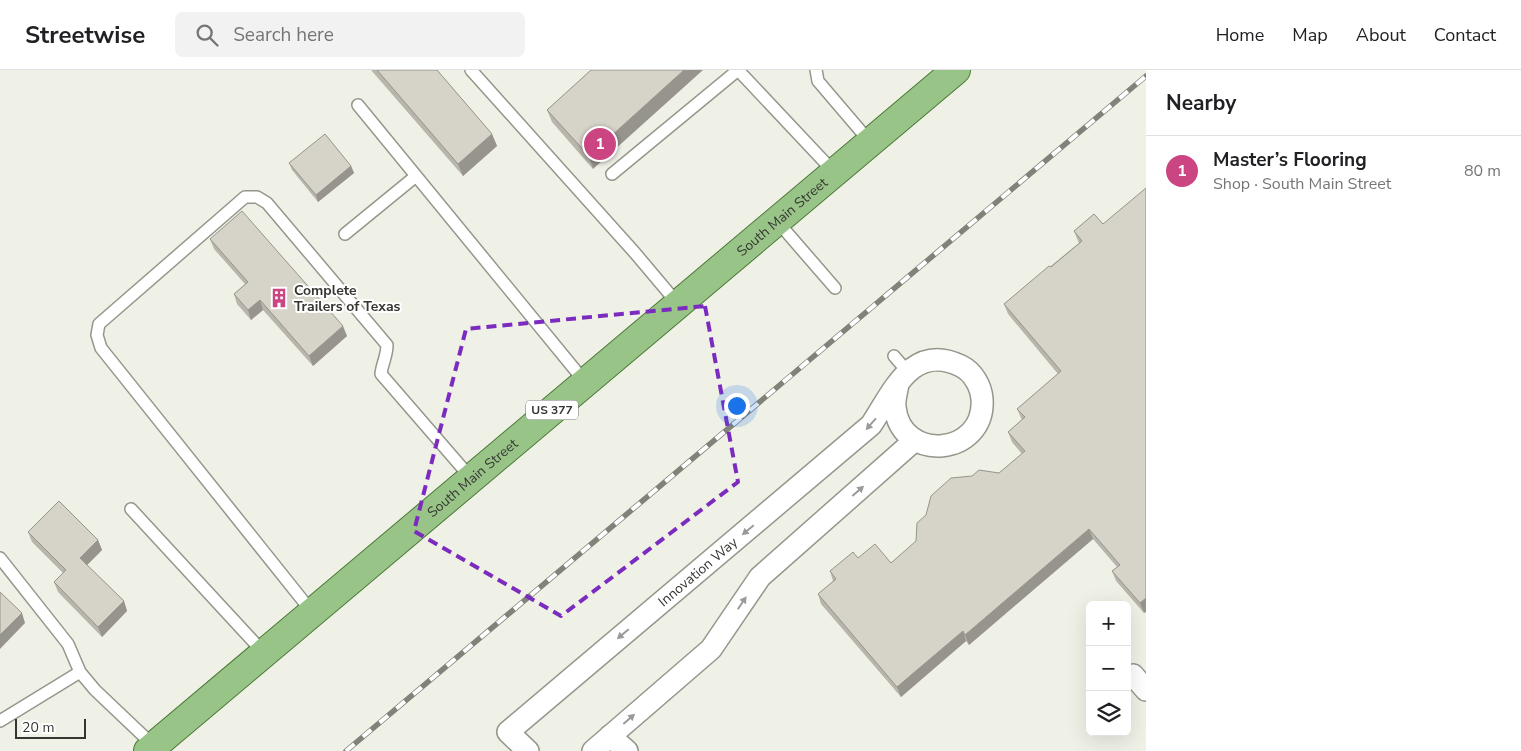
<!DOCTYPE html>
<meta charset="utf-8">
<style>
:root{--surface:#fff;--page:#f2f2f2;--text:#202124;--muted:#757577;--line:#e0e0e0;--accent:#cc4583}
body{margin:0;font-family:"Nunito Sans",sans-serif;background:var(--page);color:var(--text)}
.controls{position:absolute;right:15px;bottom:15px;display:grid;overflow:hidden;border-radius:8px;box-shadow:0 5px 20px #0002}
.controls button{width:45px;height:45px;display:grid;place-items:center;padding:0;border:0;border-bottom:1px solid var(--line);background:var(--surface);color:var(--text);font:25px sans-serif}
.scale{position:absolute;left:15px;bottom:12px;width:71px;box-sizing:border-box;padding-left:5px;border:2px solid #353631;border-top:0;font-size:14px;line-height:18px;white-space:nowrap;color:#353631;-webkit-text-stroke:4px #fff;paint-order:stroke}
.you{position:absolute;left:736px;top:335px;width:18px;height:18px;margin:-12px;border:4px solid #fff;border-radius:50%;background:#1a73e8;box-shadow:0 0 0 8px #1a73e833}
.badge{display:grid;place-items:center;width:32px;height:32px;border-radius:50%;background:var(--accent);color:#fff;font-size:16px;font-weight:700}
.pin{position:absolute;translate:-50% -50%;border:2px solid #fff;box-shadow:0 1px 5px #0006}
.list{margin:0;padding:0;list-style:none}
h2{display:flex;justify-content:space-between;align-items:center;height:65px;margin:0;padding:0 20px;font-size:21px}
h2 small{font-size:16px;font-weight:400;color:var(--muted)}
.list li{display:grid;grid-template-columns:32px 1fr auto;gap:15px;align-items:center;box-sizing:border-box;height:70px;padding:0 20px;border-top:1px solid var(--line)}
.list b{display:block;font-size:19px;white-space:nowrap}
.list p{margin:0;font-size:16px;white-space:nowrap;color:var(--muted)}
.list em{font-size:16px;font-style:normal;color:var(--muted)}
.icon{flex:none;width:28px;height:28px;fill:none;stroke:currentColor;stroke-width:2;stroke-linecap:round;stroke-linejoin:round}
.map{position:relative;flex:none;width:1146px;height:681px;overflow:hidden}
header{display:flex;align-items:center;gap:30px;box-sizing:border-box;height:70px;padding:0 25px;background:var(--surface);border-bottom:1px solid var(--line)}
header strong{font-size:24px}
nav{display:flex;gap:28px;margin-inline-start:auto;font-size:18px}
.search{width:350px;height:45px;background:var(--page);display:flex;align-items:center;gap:12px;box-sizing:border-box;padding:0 18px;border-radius:8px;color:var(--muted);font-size:19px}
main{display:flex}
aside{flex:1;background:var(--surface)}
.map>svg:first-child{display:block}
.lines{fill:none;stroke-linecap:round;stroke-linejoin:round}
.lane-casing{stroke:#95968c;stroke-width:14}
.street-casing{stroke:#95968c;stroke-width:24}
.primary-casing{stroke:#4a7936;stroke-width:30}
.lane{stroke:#fff;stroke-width:11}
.street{stroke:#fff;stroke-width:21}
.primary{stroke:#99c488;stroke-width:28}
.rail-casing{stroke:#81827a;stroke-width:5.5}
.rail{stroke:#fff;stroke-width:4;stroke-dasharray:11;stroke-linecap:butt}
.wall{fill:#b8b5ac}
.shaded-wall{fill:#96948c}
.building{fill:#d6d3c8;stroke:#96948c}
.oneway{fill:#9a9a98}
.marked{fill:none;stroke:#7b2cbf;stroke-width:4;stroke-dasharray:10 6;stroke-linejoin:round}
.labels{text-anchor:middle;stroke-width:4;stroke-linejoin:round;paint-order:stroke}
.shield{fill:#fff;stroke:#72726f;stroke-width:1}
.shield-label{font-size:12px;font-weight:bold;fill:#353631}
.street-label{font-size:14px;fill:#353631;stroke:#fff}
.poi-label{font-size:14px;font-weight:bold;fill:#353631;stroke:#fff;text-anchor:start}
</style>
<header>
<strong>Streetwise</strong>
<div class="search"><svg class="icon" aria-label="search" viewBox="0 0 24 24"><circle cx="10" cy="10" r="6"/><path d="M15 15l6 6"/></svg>Search here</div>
<nav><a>Home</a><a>Map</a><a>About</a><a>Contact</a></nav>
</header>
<main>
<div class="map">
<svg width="1146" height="681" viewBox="0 0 1146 681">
<rect width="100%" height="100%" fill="#f0f1e6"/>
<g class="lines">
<defs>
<path id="lane" d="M 471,0 L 635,183 L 678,234
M 738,0 L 834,102
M 816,0 L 818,11 L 870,72
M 358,35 L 585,312
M 612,104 L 738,0
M 777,151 L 835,218
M 345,164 L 416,106
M 894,286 L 907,301
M 131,439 L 264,583
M 0,488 L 68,574 L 80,602
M 312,542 L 101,278 L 97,265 L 99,254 L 245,127 L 257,127 L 267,133 L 387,275 C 387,286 382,294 381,304 L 471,408
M 0,651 L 80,602 L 95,620 L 154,676"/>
<g id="street">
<path d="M 1133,605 L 1146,620"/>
<path d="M 610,666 L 627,681"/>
<path id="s1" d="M 528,681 L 508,662 L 871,355 C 893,322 912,272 961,296 C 973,302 981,316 982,329 C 986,386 901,394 895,337 C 894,330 897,321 898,314"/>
<path d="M 593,681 L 711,579 L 760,507 L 915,370"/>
</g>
<g id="primary">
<path id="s2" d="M 148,681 L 956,0"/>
</g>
</defs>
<!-- lane casing -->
<use href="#lane" class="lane-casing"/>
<!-- street casing -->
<use href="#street" class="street-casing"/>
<!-- primary casing -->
<use href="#primary" class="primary-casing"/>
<!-- lane -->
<use href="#lane" class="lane"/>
<!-- street -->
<use href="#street" class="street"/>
<!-- primary -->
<use href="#primary" class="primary"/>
<defs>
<path id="rail" d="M 346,681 L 1146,6"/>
</defs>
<!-- rail casing -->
<use href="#rail" class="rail-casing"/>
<!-- rail -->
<use href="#rail" class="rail"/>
</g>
<!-- wall -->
<path class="wall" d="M 371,0 L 437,0 L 492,64 L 497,76 L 463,106 Z
M 591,0 L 593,99 L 552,52 L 547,40 Z
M 289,93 L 351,96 L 354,103 L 318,132 L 292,100 Z
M 1094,144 L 1144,543 L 1116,511 L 1112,501 L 1117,497 L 1093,469 L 969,575 L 966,571 L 901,627 L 821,534 L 818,524 L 833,511 L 830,501 L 858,488 L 891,493 L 1022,384 L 1012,372 L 1008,362 L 1022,350 L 1017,339 L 1058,304 L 1008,244 L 1004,234 L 1079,173 L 1078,171 L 1074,161 Z
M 210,169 L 347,266 L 313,296 L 263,240 L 251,250 L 237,234 L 234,224 L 245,214 L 214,179 Z
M 28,462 L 98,470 L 102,480 L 87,495 L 124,531 L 127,541 L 102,567 L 58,522 L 54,512 L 63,503 L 32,472 Z"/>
<!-- shaded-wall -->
<path class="shaded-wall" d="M 684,0 L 703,0 L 593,99 L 589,86 Z
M 492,64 L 497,76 L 463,106 L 458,94 Z
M 351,96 L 354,103 L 318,132 L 316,125 Z
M 260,230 L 263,240 L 251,250 L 248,240 Z
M 343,256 L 347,266 L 313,296 L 309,286 Z
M 1089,459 L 1093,469 L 969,575 L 965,565 Z
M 98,470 L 102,480 L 84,498 L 80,488 Z
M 1146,528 L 1146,542 L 1144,543 L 1140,533 Z
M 124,531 L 127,541 L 102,567 L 98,557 Z
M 22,543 L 25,553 L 0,579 L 0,565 Z
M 963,561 L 966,571 L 901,627 L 897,617 Z"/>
<!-- building -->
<path class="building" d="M 377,0 L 437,0 L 492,64 L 458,94 Z
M 591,0 L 684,0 L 589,86 L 547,40 Z
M 325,64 L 351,96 L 316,125 L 289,93 Z
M 1146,118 L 1146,528 L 1140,533 L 1112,501 L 1120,495 L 1089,459 L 965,565 L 963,561 L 897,617 L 818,524 L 836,509 L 830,501 L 853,482 L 858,488 L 875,474 L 891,493 L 916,471 L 917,453 L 926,445 L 931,426 L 951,408 L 972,406 L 979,400 L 999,403 L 1025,381 L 1008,362 L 1025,347 L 1017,339 L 1061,301 L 1004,234 L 1049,196 L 1051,197 L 1082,171 L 1074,161 L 1094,144 L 1103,154 Z
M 242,141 L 343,256 L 309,286 L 260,230 L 248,240 L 234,224 L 248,212 L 210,169 Z
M 59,431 L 98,470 L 80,488 L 124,531 L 98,557 L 54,512 L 66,500 L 28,462 Z
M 0,522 L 22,543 L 0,565 Z"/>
<!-- one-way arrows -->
<defs><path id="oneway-solid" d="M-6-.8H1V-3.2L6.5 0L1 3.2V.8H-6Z" transform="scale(1.25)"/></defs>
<g class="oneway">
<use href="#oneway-solid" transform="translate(871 354) rotate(131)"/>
<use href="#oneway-solid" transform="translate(858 421) rotate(-41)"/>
<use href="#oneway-solid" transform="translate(748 460) rotate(140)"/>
<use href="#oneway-solid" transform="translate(742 533) rotate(-56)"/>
<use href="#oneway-solid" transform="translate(623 564) rotate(140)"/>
<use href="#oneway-solid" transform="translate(629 649) rotate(-41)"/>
</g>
<!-- marked area -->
<path class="marked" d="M 705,236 L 738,412 L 561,546 L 414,461 L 466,259 Z"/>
<!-- icons -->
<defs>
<symbol id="building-bare" viewBox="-9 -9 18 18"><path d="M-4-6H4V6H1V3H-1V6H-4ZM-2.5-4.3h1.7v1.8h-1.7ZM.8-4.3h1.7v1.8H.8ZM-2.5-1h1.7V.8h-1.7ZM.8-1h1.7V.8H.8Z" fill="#cc4583" stroke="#fff" stroke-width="2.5" paint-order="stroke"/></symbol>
</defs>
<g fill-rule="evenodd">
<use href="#building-bare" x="265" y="214" width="28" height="28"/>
</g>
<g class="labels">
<!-- shield labels -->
<rect class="shield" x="526" y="330.5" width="52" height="19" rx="4"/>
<g class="shield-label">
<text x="552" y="344">US 377</text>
</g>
<!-- street labels -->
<g class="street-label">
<text dy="5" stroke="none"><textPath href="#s2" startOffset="829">South Main Street</textPath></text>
<text dy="5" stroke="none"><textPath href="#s2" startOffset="424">South Main Street</textPath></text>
<text dy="5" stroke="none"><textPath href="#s1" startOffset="276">Innovation Way</textPath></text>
</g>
<!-- poi labels -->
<g class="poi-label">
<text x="294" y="225">Complete<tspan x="294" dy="16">Trailers of Texas</tspan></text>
</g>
</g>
</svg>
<div class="controls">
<button>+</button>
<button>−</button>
<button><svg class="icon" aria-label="layers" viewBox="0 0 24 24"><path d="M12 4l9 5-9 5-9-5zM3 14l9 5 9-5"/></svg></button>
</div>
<div class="scale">20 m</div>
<div class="you"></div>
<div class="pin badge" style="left:600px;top:74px">1</div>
</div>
<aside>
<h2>Nearby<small></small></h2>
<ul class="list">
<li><span class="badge">1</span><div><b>Master’s Flooring</b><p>Shop · South Main Street</p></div><em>80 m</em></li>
</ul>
</aside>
</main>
